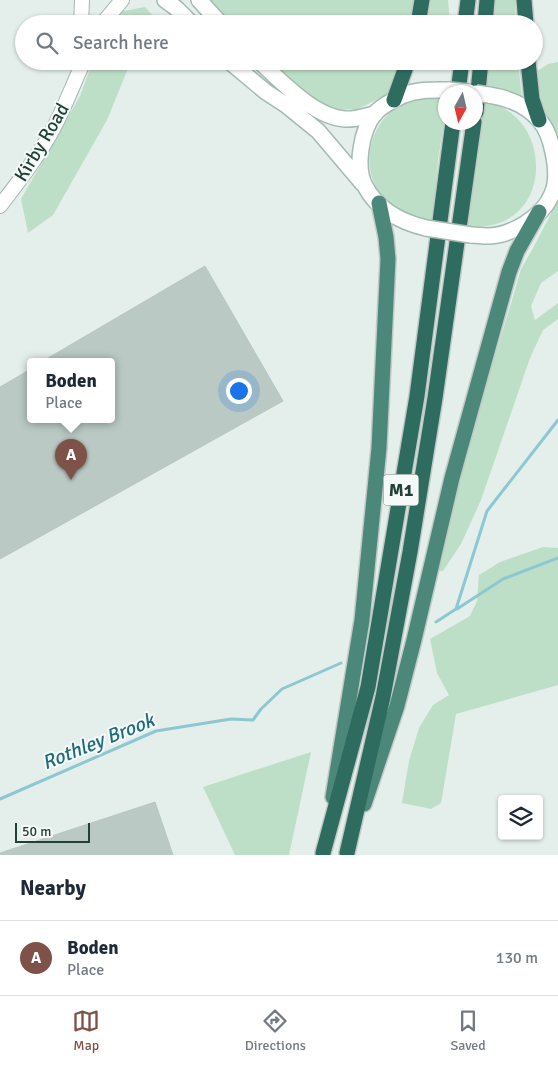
<!DOCTYPE html>
<style>
:root{--surface:#fff;--page:#f2f2f3;--text:#1f2937;--muted:#747a83;--line:#e0e1e3;--accent:#7e5249}
body{margin:0;font-family:Signika,sans-serif;background:var(--page);color:var(--text)}
.controls{position:absolute;right:15px;bottom:15px;display:grid;overflow:hidden;border-radius:5px;box-shadow:0 1px 4px #0004}
.controls button{width:45px;height:45px;display:grid;place-items:center;padding:0;border:0;border-bottom:1px solid var(--line);background:var(--surface);color:var(--text);font:25px sans-serif}
.compass{position:absolute;left:438px;top:85px;width:45px;height:45px;border-radius:50%;background:var(--surface);box-shadow:0 1px 4px #0004;rotate:188deg}
.scale{position:absolute;left:15px;bottom:12px;width:75px;box-sizing:border-box;padding-left:5px;border:2px solid #234038;border-top:0;font-size:14px;line-height:18px;white-space:nowrap;color:#234038;-webkit-text-stroke:4px #f5faf8;paint-order:stroke}
.you{position:absolute;left:238px;top:390px;width:18px;height:18px;margin:-12px;border:4px solid #fff;border-radius:50%;background:#1a73e8;box-shadow:0 0 0 8px #1a73e833}
.badge{display:grid;place-items:center;width:32px;height:32px;border-radius:50%;background:var(--accent);color:#fff;font-size:16px;font-weight:700}
.pin{position:absolute;translate:-50% -41px;filter:drop-shadow(0 1px 2px #0008)}
.pin::after{content:'';position:absolute;top:26px;width:18px;height:15px;background:inherit;clip-path:polygon(0 0,100% 0,50% 100%)}
.popup{position:absolute;left:27px;top:358px;width:88px;height:65px;box-sizing:border-box;display:grid;place-content:center;border-radius:5px;background:var(--surface);filter:drop-shadow(0 1px 4px #0005);font-size:16px;white-space:nowrap;color:var(--muted)}
.popup b{font-size:19px;color:var(--text)}
.popup::after{content:'';position:absolute;left:50%;top:100%;margin-left:-10px;border:10px solid transparent;border-top-color:var(--surface)}
.list{margin:0;padding:0;list-style:none}
h2{display:flex;justify-content:space-between;align-items:center;height:65px;margin:0;padding:0 20px;font-size:21px}
h2 small{font-size:16px;font-weight:400;color:var(--muted)}
.list li{display:grid;grid-template-columns:32px 1fr auto;gap:15px;align-items:center;box-sizing:border-box;height:75px;padding:0 20px;border-top:1px solid var(--line)}
.list b{display:block;font-size:19px;white-space:nowrap}
.list p{margin:0;font-size:16px;white-space:nowrap;color:var(--muted)}
.list em{font-size:16px;font-style:normal;color:var(--muted)}
.icon{flex:none;width:28px;height:28px;fill:none;stroke:currentColor;stroke-width:2;stroke-linecap:round;stroke-linejoin:round}
.map{position:relative;flex:none;width:558px;height:855px;overflow:hidden}
.search{position:absolute;background:var(--surface);box-shadow:0 1px 4px #0004;left:15px;right:15px;top:15px;height:55px;display:flex;align-items:center;gap:12px;box-sizing:border-box;padding:0 18px;border-radius:28px;color:var(--muted);font-size:19px}
.sheet{height:140px;background:var(--surface)}
nav{display:flex;justify-content:space-around;align-items:center;box-sizing:border-box;height:70px;border-top:1px solid var(--line);background:var(--surface);font-size:14px;color:var(--muted)}
nav a{display:grid;justify-items:center;gap:2px}
nav .on{color:var(--accent)}
.map>svg:first-child{display:block}
.green{fill:#bedfc7}
.lines{fill:none;stroke-linecap:round;stroke-linejoin:round}
.stream{stroke:#8dc7d2;stroke-width:3}
.building{fill:#bac9c3;stroke:#b7c8c1}
.tertiary-casing{stroke:#a6b6b1;stroke-width:16}
.secondary-casing{stroke:#a3bab2;stroke-width:18}
.trunk-casing{stroke:#c1cac7;stroke-width:18}
.motorway-casing{stroke:#c1cac7;stroke-width:18}
.tertiary{stroke:#fff;stroke-width:14}
.secondary{stroke:#fff;stroke-width:15}
.trunk{stroke:#4c887a;stroke-width:15}
.motorway{stroke:#2f6c60;stroke-width:15}
.secondary-bridge-casing{stroke:#a3bab2;stroke-width:18;stroke-linecap:butt}
.secondary-bridge{stroke:#fff;stroke-width:15}
.labels{text-anchor:middle;stroke-width:4;stroke-linejoin:round;paint-order:stroke}
.shield{fill:#f5faf8;stroke:#627872;stroke-width:1}
.shield-label{font-size:18px;font-weight:bold;fill:#234038}
.street-label{font-size:19px;fill:#234038;stroke:#f5faf8}
.water-label{font-size:20px;font-style:italic;fill:#1d6b7c;stroke:#f5faf8}
</style>
<div class="map">
<svg width="558" height="855" viewBox="0 0 558 855">
<rect width="100%" height="100%" fill="#e4eeea"/>
<!-- green -->
<path class="green" d="M 202,0 L 415,0 L 411,24 L 224,24 Z
M 428,0 L 448,0 L 450,24 L 425,24 Z
M 495,0 L 515,0 L 516,24 L 492,24 Z
M 145,7 L 161,24 L 108,24 L 113,13 Z
M 93,61 L 131,61 L 107,120 L 53,215 L 28,233 L 21,199 L 80,96 Z
M 264,61 L 405,61 L 390,93 L 358,109 L 333,110 L 321,106 Z
M 488,61 L 518,61 L 522,98 L 503,89 L 486,85 Z
M 558,62 L 558,144 L 543,108 L 536,72 L 548,64 Z
M 445,97 L 445,116 L 438,160 L 433,221 C 428,220 423,220 418,219 C 411,218 396,210 391,205 C 356,178 366,121 404,103 C 408,101 411,99 415,98 C 424,96 436,97 445,97 Z
M 484,101 C 558,115 554,236 467,226 Z
M 558,198 L 558,271 L 541,283 L 531,306 L 535,320 L 558,303 L 558,319 L 543,330 L 530,358 L 481,500 L 461,544 L 443,571 L 434,571 L 478,411 L 513,297 L 521,269 L 532,250 L 553,210 Z
M 543,547 L 558,548 L 558,685 L 456,714 L 441,803 L 431,809 L 402,803 L 409,761 L 419,728 L 433,705 L 449,695 L 437,673 L 430,639 L 470,616 L 477,601 L 479,575 L 500,562 Z
M 311,752 L 289,855 L 235,855 L 203,787 Z"/>
<g class="lines">
<!-- stream -->
<path class="stream" d="M 457,609 L 503,579 L 558,558
M 436,622 L 456,609 L 487,511 L 558,420
M 0,799 L 156,731 L 231,719 L 253,720 L 261,709 L 282,689 L 341,663"/>
</g>
<!-- building -->
<path class="building" d="M 205,266 L 283,401 L 0,559 L 0,387 L 31,369 L 31,419 L 111,419 L 111,361 L 43,361 Z
M 155,802 L 173,855 L 0,855 L 0,853 Z"/>
<g class="lines">
<defs>
<path id="tertiary" d="M 81,24 L 82,0
M 102,24 L 122,0
M 0,206 C 19,181 38,157 53,129 C 65,107 73,84 84,61"/>
<path id="secondary" d="M 165,0 L 176,8 L 192,24
M 199,0 L 221,24
M 229,61 L 266,92 L 286,105 L 318,131 L 363,184
M 259,61 C 281,81 314,117 345,119 C 355,120 365,116 375,114
M 426,228 C 401,222 377,209 365,186 C 355,167 361,130 375,113 C 382,106 395,99 404,95 C 419,89 434,90 449,90
M 471,235 C 477,235 482,236 487,236 C 511,236 543,217 552,194 C 558,181 556,166 553,152 C 551,142 547,129 540,121 C 527,105 508,98 489,95"/>
<path id="trunk" d="M 333,797 L 362,620 L 379,448 L 388,259 L 386,237 L 379,203
M 364,804 L 397,706 L 414,640 L 452,478 L 509,272 L 517,251 L 539,212"/>
<path id="motorway" d="M 524,0 L 526,24
M 418,24 L 422,0
M 465,24 L 468,0
M 485,24 L 487,0
M 528,61 L 532,99 L 539,120
M 458,92 L 462,61
M 394,100 L 408,61
M 476,112 L 481,61
M 323,853 L 368,687 L 417,396 L 453,122
M 347,853 L 383,697 L 410,552 L 435,398 L 474,122"/>
</defs>
<!-- tertiary casing -->
<use href="#tertiary" class="tertiary-casing"/>
<!-- secondary casing -->
<use href="#secondary" class="secondary-casing"/>
<!-- trunk casing -->
<use href="#trunk" class="trunk-casing"/>
<!-- motorway casing -->
<use href="#motorway" class="motorway-casing"/>
<!-- tertiary -->
<use href="#tertiary" class="tertiary"/>
<!-- secondary -->
<use href="#secondary" class="secondary"/>
<!-- trunk -->
<use href="#trunk" class="trunk"/>
<!-- motorway -->
<use href="#motorway" class="motorway"/>
<defs>
<path id="secondary-bridge" d="M 449,90 L 469,92
M 476,93 L 489,95
M 426,228 L 471,235"/>
</defs>
<!-- secondary-bridge casing -->
<use href="#secondary-bridge" class="secondary-bridge-casing"/>
<!-- secondary-bridge -->
<use href="#secondary-bridge" class="secondary-bridge"/>
</g>
<g class="labels">
<!-- shield labels -->
<rect class="shield" x="383.5" y="474.5" width="35" height="31" rx="4"/>
<g class="shield-label">
<text x="401" y="496">M1</text>
</g>
<!-- street labels -->
<g class="street-label">
<text transform="translate(41 142) rotate(-59)" y="7">Kirby Road</text>
</g>
<!-- water labels -->
<g class="water-label">
<text transform="translate(98 741) rotate(-22)" y="7">Rothley Brook</text>
</g>
</g>
</svg>
<div class="controls">
<button><svg class="icon" aria-label="layers" viewBox="0 0 24 24"><path d="M12 4l9 5-9 5-9-5zM3 14l9 5 9-5"/></svg></button>
</div>
<svg class="compass" viewBox="-18 -18 36 36"><path d="M0-13l5 13h-10z" fill="#e53935"/><path d="M0 13l5-13h-10z" fill="#747a83"/></svg>
<div class="scale">50 m</div>
<div class="you"></div>
<div class="pin badge" style="left:71px;top:480px">A</div>
<div class="popup"><b>Boden</b>Place</div>
<div class="search"><svg class="icon" aria-label="search" viewBox="0 0 24 24"><circle cx="10" cy="10" r="6"/><path d="M15 15l6 6"/></svg>Search here</div>
</div>
<section class="sheet">
<h2>Nearby<small></small></h2>
<ul class="list">
<li><span class="badge">A</span><div><b>Boden</b><p>Place</p></div><em>130 m</em></li>
</ul>
</section>
<nav>
<a class="on"><svg class="icon" aria-label="map" viewBox="0 0 24 24"><path d="M3 6l6-2 6 2 6-2v14l-6 2-6-2-6 2zM9 4v14M15 6v14"/></svg>Map</a>
<a><svg class="icon" aria-label="directions" viewBox="0 0 24 24"><path d="M12 3l9 9-9 9-9-9zM9 14v-3h6M13 9l2 2-2 2"/></svg>Directions</a>
<a><svg class="icon" aria-label="saved" viewBox="0 0 24 24"><path d="M7 4h10v16l-5-4-5 4z"/></svg>Saved</a>
</nav>
